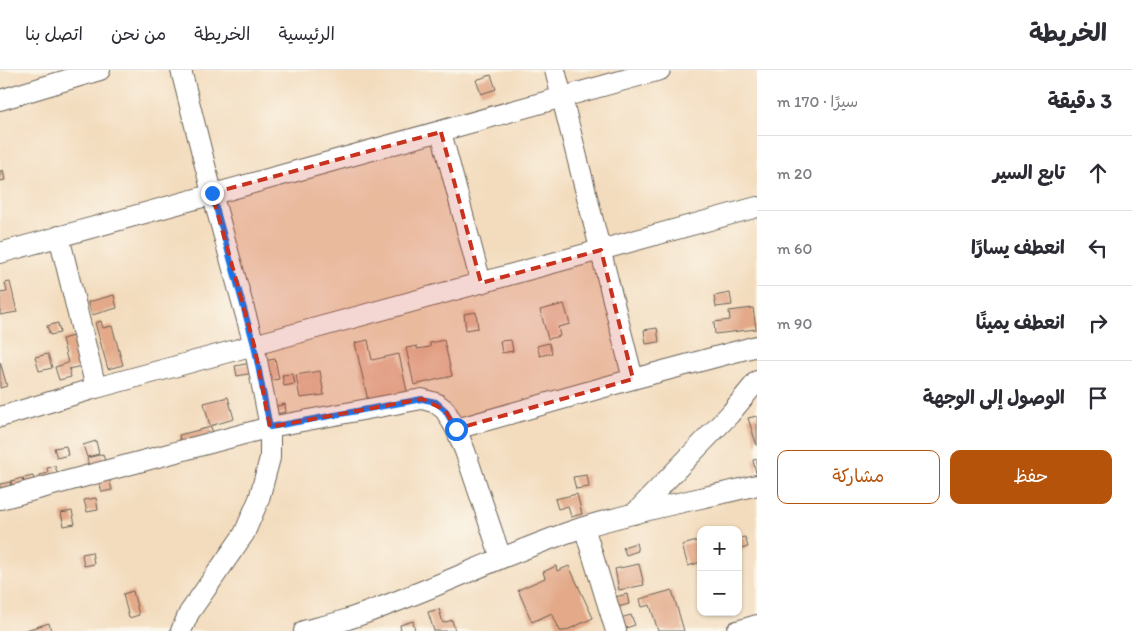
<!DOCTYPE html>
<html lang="ar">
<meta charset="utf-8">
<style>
:root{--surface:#fff;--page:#f2f2f3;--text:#2b2b33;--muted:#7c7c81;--line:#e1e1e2;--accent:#b45309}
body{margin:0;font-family:Itim,"Playpen Sans Arabic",sans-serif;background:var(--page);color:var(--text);direction:rtl}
.controls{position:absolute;right:15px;bottom:15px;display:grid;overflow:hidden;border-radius:10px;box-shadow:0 1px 4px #0004}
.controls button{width:45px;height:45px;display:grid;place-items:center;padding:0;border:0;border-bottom:1px solid var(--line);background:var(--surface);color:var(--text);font:25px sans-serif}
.stop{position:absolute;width:15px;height:15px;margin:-11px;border:4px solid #1a73e8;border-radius:50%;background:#fff}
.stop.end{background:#1a73e8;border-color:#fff;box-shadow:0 1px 5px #0008}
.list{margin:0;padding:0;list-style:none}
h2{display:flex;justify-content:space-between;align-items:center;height:65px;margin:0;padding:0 20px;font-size:21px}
h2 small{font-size:16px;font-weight:400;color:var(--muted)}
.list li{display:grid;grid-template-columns:32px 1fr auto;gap:15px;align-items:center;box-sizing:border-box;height:75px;padding:0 20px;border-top:1px solid var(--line)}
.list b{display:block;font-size:19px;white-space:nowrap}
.list em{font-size:16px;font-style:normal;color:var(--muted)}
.actions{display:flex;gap:10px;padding:15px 20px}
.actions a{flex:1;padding:11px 0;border:1px solid var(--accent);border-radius:10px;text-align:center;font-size:18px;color:var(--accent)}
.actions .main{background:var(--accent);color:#fff}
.icon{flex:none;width:28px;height:28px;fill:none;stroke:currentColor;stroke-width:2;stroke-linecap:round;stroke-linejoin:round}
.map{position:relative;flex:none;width:757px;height:561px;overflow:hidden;direction:ltr}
header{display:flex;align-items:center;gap:30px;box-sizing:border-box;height:70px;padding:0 25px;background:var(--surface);border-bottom:1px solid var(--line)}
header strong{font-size:24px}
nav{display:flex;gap:28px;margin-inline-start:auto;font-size:18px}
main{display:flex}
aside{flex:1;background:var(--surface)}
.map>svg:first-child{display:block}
.building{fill:#e3a988}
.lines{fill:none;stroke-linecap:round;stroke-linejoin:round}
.street-casing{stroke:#675f54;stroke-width:22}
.street{stroke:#fff;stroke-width:20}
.route{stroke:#1a73e8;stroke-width:6}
.marked{fill:#c8321e;fill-opacity:0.2;stroke:#c8321e;stroke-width:4;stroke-dasharray:10 6;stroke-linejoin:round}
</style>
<header>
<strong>الخريطة</strong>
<nav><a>الرئيسية</a><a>الخريطة</a><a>من نحن</a><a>اتصل بنا</a></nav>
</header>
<main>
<aside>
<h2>3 دقيقة<small>سيرًا · 170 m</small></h2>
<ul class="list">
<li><svg class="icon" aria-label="ahead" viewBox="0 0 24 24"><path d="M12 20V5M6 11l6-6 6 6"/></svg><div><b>تابع السير</b></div><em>20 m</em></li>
<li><svg class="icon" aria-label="left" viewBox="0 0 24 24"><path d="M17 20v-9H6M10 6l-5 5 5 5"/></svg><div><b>انعطف يسارًا</b></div><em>60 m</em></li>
<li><svg class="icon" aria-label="right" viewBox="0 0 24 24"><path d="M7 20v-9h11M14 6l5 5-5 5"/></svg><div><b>انعطف يمينًا</b></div><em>90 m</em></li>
<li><svg class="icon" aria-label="arrive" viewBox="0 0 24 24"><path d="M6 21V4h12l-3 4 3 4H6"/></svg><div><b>الوصول إلى الوجهة</b></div></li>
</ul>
<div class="actions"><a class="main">حفظ</a><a>مشاركة</a></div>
</aside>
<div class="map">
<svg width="757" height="561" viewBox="0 0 757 561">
<rect width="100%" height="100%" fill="#fbf7ec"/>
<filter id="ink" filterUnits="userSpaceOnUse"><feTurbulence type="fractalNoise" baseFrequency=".02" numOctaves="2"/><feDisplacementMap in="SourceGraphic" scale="10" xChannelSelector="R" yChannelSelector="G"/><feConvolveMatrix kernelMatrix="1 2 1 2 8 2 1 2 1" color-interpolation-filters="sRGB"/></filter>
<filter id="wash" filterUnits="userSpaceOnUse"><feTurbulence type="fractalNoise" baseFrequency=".0096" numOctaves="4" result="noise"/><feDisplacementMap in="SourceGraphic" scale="20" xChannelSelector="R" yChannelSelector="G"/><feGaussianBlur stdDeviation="1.12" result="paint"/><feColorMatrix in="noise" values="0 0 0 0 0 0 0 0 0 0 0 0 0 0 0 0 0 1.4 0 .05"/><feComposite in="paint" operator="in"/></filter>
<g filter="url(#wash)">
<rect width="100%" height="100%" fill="#f3dcbd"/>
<g id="blocks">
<!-- building -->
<path class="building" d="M 491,5 L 496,19 L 481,24 L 476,10 Z
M 3,100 L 5,110 L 0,111 L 0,101 Z
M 10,212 L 17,242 L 0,245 L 0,223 L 7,222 L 5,213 Z
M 730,223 L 732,235 L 716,237 L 714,226 Z
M 114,225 L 117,238 L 92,245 L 88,232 Z
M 564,234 L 570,254 L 558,257 L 560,266 L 548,269 L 540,240 Z
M 753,238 L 756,259 L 715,264 L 714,252 L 730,250 L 729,241 Z
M 476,242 L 478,258 L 466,260 L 464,244 Z
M 101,251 L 103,258 L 112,256 L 123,295 L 108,299 L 95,253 Z
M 58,253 L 60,263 L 50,265 L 47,256 Z
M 657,258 L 659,272 L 646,274 L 644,260 Z
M 73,266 L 81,296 L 69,299 L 71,307 L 59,310 L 55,297 L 68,293 L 62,269 Z
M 368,270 L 372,290 L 399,284 L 408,326 L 369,335 L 355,273 Z
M 444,270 L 452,306 L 414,315 L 406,278 L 417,276 L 417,279 L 430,277 L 430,273 Z
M 511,270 L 513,281 L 502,283 L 500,271 Z
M 549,273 L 552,283 L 540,286 L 537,276 Z
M 48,284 L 52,298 L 39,301 L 35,287 Z
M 275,289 L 279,309 L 267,311 L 263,291 Z
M 0,292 L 7,316 L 0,318 Z
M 251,293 L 253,303 L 237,306 L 235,296 Z
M 320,301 L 324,325 L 300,328 L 296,305 Z
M 293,304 L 295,314 L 284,316 L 282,305 Z
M 228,327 L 234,349 L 210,356 L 204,333 Z
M 285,334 L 286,342 L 275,344 L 274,337 Z
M 757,346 L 757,376 L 748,348 Z
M 211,357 L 215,369 L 182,377 L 179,365 Z
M 96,371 L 99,384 L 87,387 L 83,375 Z
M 66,376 L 68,385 L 57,388 L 54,378 Z
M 103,384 L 106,396 L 90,401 L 87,388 Z
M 757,389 L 757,402 L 756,403 L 753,390 Z
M 55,396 L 59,408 L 42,413 L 40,405 L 48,403 L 47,398 Z
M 587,405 L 589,417 L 576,419 L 573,407 Z
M 33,406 L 35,414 L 25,416 L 23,408 Z
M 22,408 L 24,417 L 13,420 L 11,411 Z
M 109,408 L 112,420 L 102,422 L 99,411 Z
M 10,412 L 12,421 L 0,423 L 0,414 Z
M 577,424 L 582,444 L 571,447 L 568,436 L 558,439 L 555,429 Z
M 96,428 L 98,440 L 87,442 L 84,430 Z
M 72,441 L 75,454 L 64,456 L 61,443 Z
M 745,467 L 748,477 L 738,480 L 738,468 Z
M 701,470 L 701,492 L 688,496 L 682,475 Z
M 636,473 L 638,481 L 626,485 L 623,477 Z
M 92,482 L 94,494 L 84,496 L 82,484 Z
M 639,494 L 644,515 L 619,520 L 615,499 Z
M 556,496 L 557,501 L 569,496 L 593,548 L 565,561 L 560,561 L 552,543 L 532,552 L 518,520 L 545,508 L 543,502 Z
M 672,520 L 684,561 L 658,561 L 650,535 L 642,537 L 640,529 Z
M 133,521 L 139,545 L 129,548 L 123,524 Z
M 627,524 L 629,534 L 618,537 L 615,527 Z
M 439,539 L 443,553 L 452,550 L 455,561 L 434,561 L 428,542 Z
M 631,545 L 635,555 L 623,559 L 620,548 Z
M 413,551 L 415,561 L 401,561 L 400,555 Z
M 49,553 L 51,561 L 23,561 Z"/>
</g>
</g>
<g filter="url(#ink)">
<use href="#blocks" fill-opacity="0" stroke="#675f54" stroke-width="1"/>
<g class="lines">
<defs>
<path id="street" d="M 181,0 L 212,123 L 254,275 L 270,357 L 270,388 L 259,429 L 244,464 L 189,543 L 181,561
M 555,0 L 633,309
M 0,30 L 100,0
M 441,62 L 481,213
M 59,166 L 96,318
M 0,183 C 220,121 440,63 660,0
M 0,347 L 96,318 L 254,275 L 757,137
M 456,359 L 633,309 L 757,276
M 0,429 L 270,357 L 422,329 L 436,333 L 445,340 L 456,359 L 465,381 L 501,488
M 634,444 L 730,344 L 757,311
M 584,457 L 616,561
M 304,561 C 319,557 334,554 348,549 C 428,523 504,483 584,457 C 640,440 700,429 757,415
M 737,561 L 757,555"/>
</defs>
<!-- street casing -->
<use href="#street" class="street-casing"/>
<!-- street -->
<use href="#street" class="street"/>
</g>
</g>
<g class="lines" filter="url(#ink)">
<!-- route -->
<path class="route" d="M 212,123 L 254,275 L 270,357 L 422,329 L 436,332 L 445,340 L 456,359"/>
</g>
<!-- marked area -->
<path class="marked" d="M 441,62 L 481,213 L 601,180 L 633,309 L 456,359 L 445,340 L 422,329 L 270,357 L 254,275 L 212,123 Z"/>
</svg>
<div class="controls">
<button>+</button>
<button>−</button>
</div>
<div class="stop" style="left:456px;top:359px"></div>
<div class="stop end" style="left:212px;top:123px"></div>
</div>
</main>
